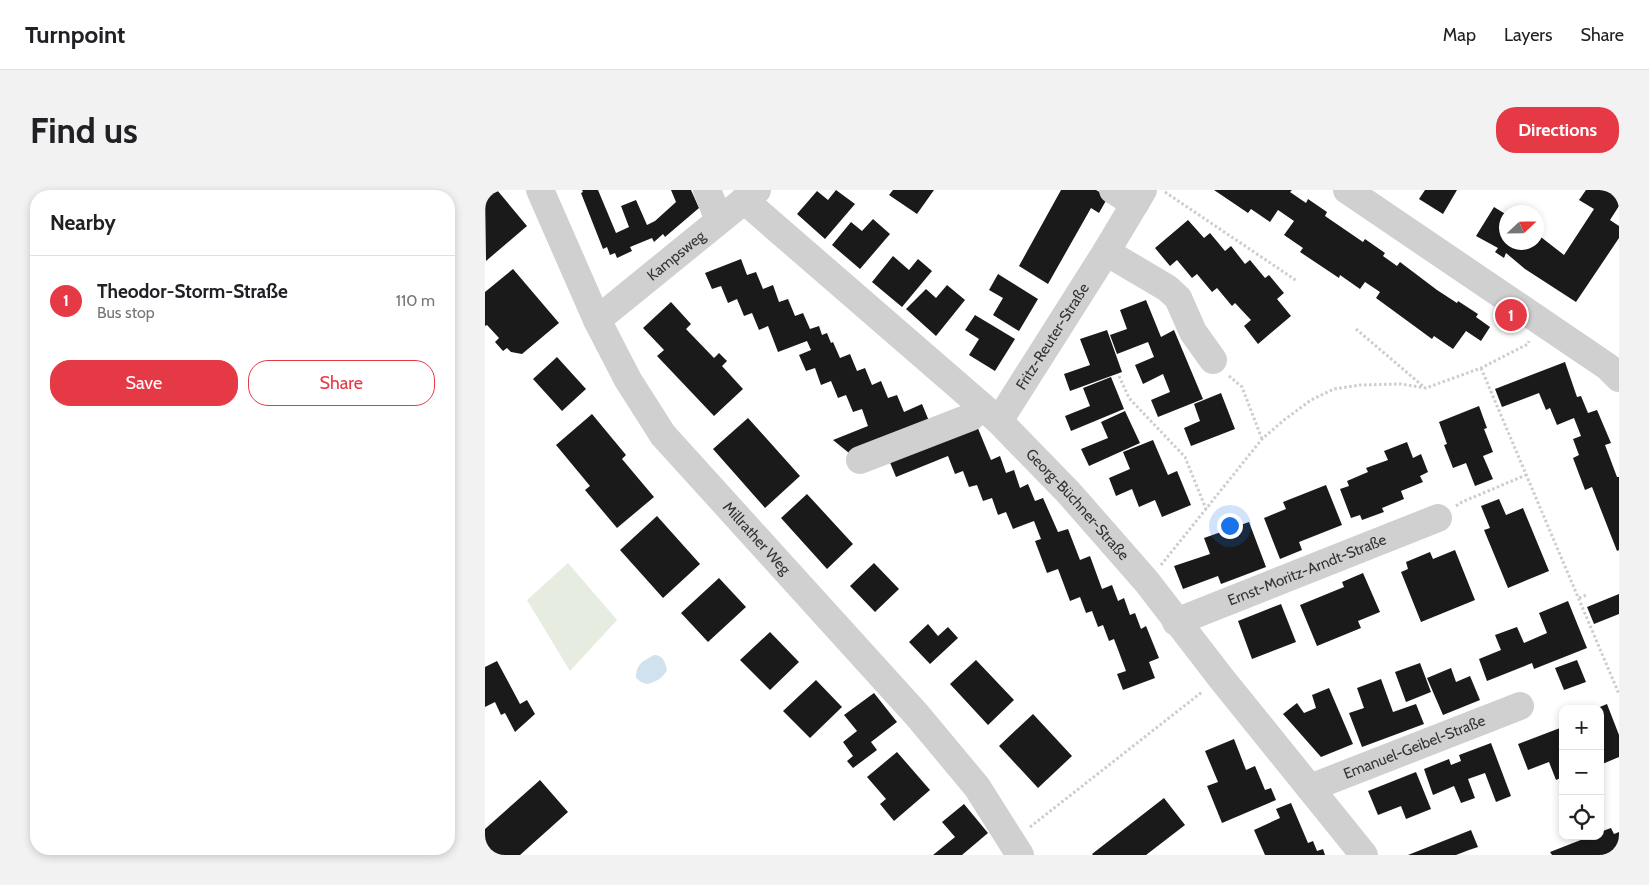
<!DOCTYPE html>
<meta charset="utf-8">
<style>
:root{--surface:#fff;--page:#f2f2f2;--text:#202124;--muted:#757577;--line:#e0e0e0;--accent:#e63946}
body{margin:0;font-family:Cabin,sans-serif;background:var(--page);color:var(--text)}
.controls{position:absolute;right:15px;bottom:15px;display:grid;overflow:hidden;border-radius:10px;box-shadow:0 2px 8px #0003}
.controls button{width:45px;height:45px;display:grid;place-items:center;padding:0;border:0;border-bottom:1px solid var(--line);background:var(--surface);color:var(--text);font:25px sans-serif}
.compass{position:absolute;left:1014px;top:15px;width:45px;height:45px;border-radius:50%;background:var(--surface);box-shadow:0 2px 8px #0003;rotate:68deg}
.you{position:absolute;left:744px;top:335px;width:18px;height:18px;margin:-12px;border:4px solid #fff;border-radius:50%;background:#1a73e8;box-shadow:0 0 0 8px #1a73e833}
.badge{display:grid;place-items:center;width:32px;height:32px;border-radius:50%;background:var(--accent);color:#fff;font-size:16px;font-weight:700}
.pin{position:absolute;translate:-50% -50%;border:2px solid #fff;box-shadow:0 1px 5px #0006}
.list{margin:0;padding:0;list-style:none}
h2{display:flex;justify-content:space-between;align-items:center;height:65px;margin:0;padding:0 20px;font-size:21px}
h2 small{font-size:16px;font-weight:400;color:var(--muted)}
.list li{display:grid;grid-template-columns:32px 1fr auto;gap:15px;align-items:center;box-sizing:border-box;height:90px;padding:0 20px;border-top:1px solid var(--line)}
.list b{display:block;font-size:19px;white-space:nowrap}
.list p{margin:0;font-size:16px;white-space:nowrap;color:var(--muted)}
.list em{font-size:16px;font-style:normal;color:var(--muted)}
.actions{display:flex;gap:10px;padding:15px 20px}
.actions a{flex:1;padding:11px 0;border:1px solid var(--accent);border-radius:20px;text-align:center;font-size:18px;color:var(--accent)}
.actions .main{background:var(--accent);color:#fff}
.icon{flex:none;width:28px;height:28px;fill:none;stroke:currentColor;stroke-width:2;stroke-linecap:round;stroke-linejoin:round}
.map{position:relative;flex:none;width:1134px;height:665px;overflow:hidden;border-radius:20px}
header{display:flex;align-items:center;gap:30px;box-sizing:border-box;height:70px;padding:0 25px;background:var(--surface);border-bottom:1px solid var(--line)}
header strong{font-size:24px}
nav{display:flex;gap:28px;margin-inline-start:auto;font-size:18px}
.intro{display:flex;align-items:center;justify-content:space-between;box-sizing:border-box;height:120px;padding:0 30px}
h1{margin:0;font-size:35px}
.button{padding:12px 22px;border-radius:20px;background:var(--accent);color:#fff;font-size:18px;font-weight:700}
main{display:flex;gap:30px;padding:0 30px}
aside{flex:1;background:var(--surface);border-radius:20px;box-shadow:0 2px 8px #0003}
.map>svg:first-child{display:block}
.green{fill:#e6ecdf}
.water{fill:#cfe2ee}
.building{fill:#1a1a1a}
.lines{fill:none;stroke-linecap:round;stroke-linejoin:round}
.path{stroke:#cdcdcd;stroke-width:3;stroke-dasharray:2.5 2.5;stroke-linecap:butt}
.minor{stroke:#d0d0d0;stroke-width:28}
.labels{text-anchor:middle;stroke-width:5;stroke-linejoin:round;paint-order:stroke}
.street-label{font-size:15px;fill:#333;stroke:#fff}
</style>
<header>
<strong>Turnpoint</strong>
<nav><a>Map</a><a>Layers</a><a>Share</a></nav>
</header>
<div class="intro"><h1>Find us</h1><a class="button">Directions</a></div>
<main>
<aside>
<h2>Nearby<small></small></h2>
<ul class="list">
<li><span class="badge">1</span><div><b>Theodor-Storm-Straße</b><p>Bus stop</p></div><em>110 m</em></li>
</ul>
<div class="actions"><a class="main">Save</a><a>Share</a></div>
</aside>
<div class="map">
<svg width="1134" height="665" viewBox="0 0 1134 665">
<rect width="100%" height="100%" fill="#fff"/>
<!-- green -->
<path class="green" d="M 83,373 L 132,430 L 85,481 L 42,410 Z"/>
<!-- water -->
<path class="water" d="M 169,465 C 178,465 180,472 182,480 C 178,488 171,492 162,494 L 156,492 L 151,488 C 151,474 158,471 169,465 Z"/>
<!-- building -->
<path class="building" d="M 3,0 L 12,0 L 42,36 L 1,71 L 0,2 Z
M 97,0 L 113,0 L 131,43 L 144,37 L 136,16 L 151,10 L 162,35 L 170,31 L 191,12 L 186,0 L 206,0 L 214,18 L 180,47 L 178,44 L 169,52 L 167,48 L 145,57 L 147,61 L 132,68 L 130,63 L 125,65 L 122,57 L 118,59 L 96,3 L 98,2 Z
M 351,0 L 370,14 L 340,49 L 312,24 L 332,1 L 343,10 Z
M 408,0 L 449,0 L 432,24 L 404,5 Z
M 576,0 L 611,0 L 623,7 L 614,23 L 606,18 L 563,94 L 534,76 Z
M 729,0 L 807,0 L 805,2 L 821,13 L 823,9 L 842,22 L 840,26 L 878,52 L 880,49 L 900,63 L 898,66 L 912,76 L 915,72 L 952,100 L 972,113 L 973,111 L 993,124 L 991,127 L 1005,137 L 996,151 L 981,141 L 968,159 L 949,146 L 947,149 L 891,108 L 895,102 L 880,92 L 875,99 L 855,85 L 854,88 L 815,62 L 818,58 L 799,45 L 809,31 L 793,20 L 785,32 L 766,19 L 763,23 Z
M 940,0 L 972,0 L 958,24 L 934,9 Z
M 1101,0 L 1134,0 L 1134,16 L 1125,30 L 1134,36 L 1134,48 L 1091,112 L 1040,79 L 1021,63 L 1019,68 L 1010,62 L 1013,58 L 991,46 L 1009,17 L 1022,25 L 1022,52 L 1052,52 L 1052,44 L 1079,65 L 1109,19 L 1094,10 Z
M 388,29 L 405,44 L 375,79 L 347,55 L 366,32 L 377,41 Z
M 703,30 L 719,48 L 725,43 L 740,61 L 746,56 L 760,74 L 765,70 L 780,88 L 784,85 L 799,103 L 792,109 L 806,126 L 773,154 L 759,136 L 766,130 L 750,113 L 747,116 L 732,98 L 727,102 L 712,84 L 707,88 L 692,70 L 685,76 L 670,58 Z
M 408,66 L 424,80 L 433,69 L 447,81 L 417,117 L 387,92 Z
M 256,69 L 262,85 L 271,82 L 278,99 L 288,95 L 294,112 L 303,109 L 310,126 L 318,123 L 325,139 L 334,136 L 337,145 L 342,143 L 346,153 L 348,152 L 355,168 L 365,164 L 372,181 L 380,178 L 387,195 L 396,191 L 403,208 L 412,205 L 419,222 L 437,214 L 444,231 L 364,263 L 348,250 L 383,236 L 377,219 L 368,222 L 361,205 L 353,208 L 346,191 L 336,195 L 330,178 L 321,181 L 314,165 L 326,160 L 322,151 L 293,162 L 283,136 L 274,140 L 267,123 L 259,126 L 252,109 L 243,113 L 236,96 L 227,99 L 220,83 Z
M 28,79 L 74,133 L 37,164 L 26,162 L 22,158 L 18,161 L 10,152 L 14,148 L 2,135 L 0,136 L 0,102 Z
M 513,84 L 553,109 L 534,141 L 508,125 L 518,108 L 504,100 Z
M 462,95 L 480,110 L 451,146 L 421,119 L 441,99 L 451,108 Z
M 661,110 L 676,147 L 689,140 L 718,209 L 673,227 L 666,210 L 685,202 L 678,184 L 658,194 L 650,175 L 669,167 L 663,152 L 632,164 L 625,145 L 642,139 L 635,120 Z
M 186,112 L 206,134 L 201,139 L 229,168 L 234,163 L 242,171 L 237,176 L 258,199 L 229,226 L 172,166 L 179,160 L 158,138 Z
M 490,125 L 530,149 L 510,181 L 484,165 L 494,149 L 480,140 Z
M 622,140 L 637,182 L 585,201 L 579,184 L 605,175 L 595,149 Z
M 72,167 L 101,199 L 77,221 L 48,189 Z
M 1080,172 L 1092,207 L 1096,206 L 1103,223 L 1112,220 L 1126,253 L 1120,255 L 1132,287 L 1134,287 L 1134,360 L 1132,361 L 1107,297 L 1100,300 L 1088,268 L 1094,265 L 1088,249 L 1096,246 L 1089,228 L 1072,235 L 1065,218 L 1061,220 L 1054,203 L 1017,217 L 1010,199 Z
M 626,187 L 639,219 L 586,241 L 580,226 L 605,216 L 598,198 Z
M 736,203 L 750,239 L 706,256 L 699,238 L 715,231 L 709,214 Z
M 994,216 L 1002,238 L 999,239 L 1008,262 L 998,266 L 1008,289 L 990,296 L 981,273 L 968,278 L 959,255 L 962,254 L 954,232 Z
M 640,221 L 655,253 L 604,276 L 596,259 L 623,248 L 616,232 Z
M 107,224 L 141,265 L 137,269 L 169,307 L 132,338 L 100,300 L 105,296 L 71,255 Z
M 263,228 L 315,286 L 280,318 L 228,259 Z
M 492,236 L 506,270 L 515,266 L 521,283 L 529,280 L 535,298 L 543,294 L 550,311 L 558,308 L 573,342 L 583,339 L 595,370 L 605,366 L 617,399 L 627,395 L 633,411 L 639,408 L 645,425 L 650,423 L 656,439 L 661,436 L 674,468 L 664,472 L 670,488 L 638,500 L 632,484 L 641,481 L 629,449 L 624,451 L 618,435 L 613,437 L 607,421 L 601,423 L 595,407 L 585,411 L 573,379 L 562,383 L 550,351 L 556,349 L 549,331 L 528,339 L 521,322 L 513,325 L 507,308 L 498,311 L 492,295 L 484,297 L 478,281 L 470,284 L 463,266 L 411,287 L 404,270 Z
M 668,250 L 683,285 L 692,281 L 706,315 L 677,327 L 670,310 L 654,317 L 647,299 L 631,306 L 624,288 L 645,279 L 638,262 Z
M 922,252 L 928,268 L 936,264 L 943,282 L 935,286 L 938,292 L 916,301 L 919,309 L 897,318 L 899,322 L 877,330 L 875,325 L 866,328 L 855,299 L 864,296 L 862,291 L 883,282 L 881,278 L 903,270 L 899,261 Z
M 841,295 L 857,335 L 814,352 L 817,360 L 795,369 L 779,328 L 801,319 L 798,312 Z
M 322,304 L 368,354 L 342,379 L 296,328 Z
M 1014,309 L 1021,325 L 1038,318 L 1064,381 L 1023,398 L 999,340 L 1005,338 L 996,316 Z
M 172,326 L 215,374 L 178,408 L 135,360 Z
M 764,332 L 781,377 L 736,394 L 733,386 L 698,399 L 689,376 L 725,364 L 719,348 Z
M 970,360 L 990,410 L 936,432 L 916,382 L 923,379 L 921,372 L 945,362 L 948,369 Z
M 389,373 L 414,399 L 390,422 L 365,396 Z
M 878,383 L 895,422 L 873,431 L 876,438 L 832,456 L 815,415 L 859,397 L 857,392 Z
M 234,388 L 261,417 L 223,452 L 196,423 Z
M 1134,404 L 1134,424 L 1109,434 L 1102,417 Z
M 1083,411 L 1102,458 L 1049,479 L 1047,473 L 1002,491 L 994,469 L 1016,460 L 1010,445 L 1032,437 L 1039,453 L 1062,443 L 1054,423 Z
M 796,414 L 811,452 L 767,469 L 753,431 Z
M 443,434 L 453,446 L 463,437 L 473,448 L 445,474 L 424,452 Z
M 285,442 L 314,472 L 285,500 L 255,470 Z
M 491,470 L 529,510 L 503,535 L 465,494 Z
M 1092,470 L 1101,492 L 1079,500 L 1070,478 Z
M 12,471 L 35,514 L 42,510 L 50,524 L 30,542 L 20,523 L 16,525 L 10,512 L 0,517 L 0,477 Z
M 935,473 L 946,502 L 921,512 L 910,482 Z
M 966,478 L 971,492 L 985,486 L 995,510 L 958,525 L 942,488 Z
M 896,489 L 908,522 L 931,514 L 939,534 L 877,557 L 864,523 L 879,518 L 872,498 Z
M 331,490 L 357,517 L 325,548 L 298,521 Z
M 844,498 L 868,554 L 836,567 L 798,524 L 812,513 L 819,523 L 831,518 L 827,505 Z
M 389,503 L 412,532 L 386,552 L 392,560 L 368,578 L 362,571 L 368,566 L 358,552 L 372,541 L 359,525 Z
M 1122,514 L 1134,545 L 1134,567 L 1115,575 L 1115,519 L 1110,519 Z
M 548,524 L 587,566 L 553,598 L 514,556 Z
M 1075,538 L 1078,545 L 1078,587 L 1071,590 L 1064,572 L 1043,580 L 1033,554 Z
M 749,549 L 761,580 L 770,576 L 780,600 L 786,598 L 791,610 L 737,633 L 722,596 L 733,592 L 720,561 Z
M 1006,553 L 1026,606 L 1011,612 L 1000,583 L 983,589 L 990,608 L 976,613 L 969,596 L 948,605 L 939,579 L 964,569 L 966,575 L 976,571 L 974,565 Z
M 412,562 L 445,600 L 409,631 L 395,614 L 401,609 L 382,587 Z
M 931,582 L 946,619 L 921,629 L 916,616 L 893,625 L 883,601 Z
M 55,590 L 83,622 L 35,665 L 0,665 L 0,639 Z
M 679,608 L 700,635 L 661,665 L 608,665 L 607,664 Z
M 806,613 L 823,653 L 828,651 L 832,661 L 838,659 L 840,665 L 780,665 L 769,640 L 795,628 L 791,619 Z
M 479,614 L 503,643 L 477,665 L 448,665 L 470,647 L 457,632 Z
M 1126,638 L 1129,644 L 1134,642 L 1134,665 L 1067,665 L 1065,662 L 1106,646 L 1115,646 L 1115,642 Z
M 986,640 L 993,657 L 984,660 L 971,665 L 923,665 Z"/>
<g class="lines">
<!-- path -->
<path class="path" d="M 680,2 L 812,91
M 871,139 L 939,197
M 996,178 L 1134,504
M 634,186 L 644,208 L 700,267 L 721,319
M 744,186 L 757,197 L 777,249
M 971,316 L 977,312 L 1041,285
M 676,375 L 777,249 L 799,230 L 826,210 L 849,199 L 875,195 L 916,194 L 941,198 L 996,178 L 1043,154 L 1044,151
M 1094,408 L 1101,405
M 545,637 L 717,502"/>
<!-- minor -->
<g class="minor">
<path id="s1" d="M 55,0 L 112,130 L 143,190 L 178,245 L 432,525 L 492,597 L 535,665"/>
<path d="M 222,0 L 234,30"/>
<path d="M 628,0 L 650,14"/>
<path d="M 862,0 L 1123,177 L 1134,188"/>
<path id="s2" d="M 259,10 L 514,231 L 584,303 L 662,392 L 736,488 L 879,665"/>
<path d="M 621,62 L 682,98 L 693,108 L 708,142 L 728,170"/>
<path id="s3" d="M 112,130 L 272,0"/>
<path id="s4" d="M 514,231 L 621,62 L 658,0"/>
<path d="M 375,270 L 486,227 L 495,215"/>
<path id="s5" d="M 691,432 L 953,328"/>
<path id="s6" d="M 825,598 L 1035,516"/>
</g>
</g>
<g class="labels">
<!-- street labels -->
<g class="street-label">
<text dy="5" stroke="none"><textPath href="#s3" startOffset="102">Kampsweg</textPath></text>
<text dy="5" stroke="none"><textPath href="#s4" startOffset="100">Fritz-Reuter-Straße</textPath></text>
<text dy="5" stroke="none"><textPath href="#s2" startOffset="452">Georg-Büchner-Straße</textPath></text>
<text dy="5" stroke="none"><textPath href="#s1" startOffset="414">Millrather Weg</textPath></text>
<text dy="5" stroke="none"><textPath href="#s5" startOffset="141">Ernst-Moritz-Arndt-Straße</textPath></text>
<text dy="5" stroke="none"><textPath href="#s6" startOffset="112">Emanuel-Geibel-Straße</textPath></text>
</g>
</g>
</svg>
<div class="controls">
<button>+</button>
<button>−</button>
<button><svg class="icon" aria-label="locate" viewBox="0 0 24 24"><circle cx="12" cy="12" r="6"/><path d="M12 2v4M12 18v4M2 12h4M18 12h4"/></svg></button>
</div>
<svg class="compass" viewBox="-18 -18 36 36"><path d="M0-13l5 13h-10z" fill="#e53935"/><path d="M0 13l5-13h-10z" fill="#757577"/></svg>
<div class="you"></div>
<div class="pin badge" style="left:1026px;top:125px">1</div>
</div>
</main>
